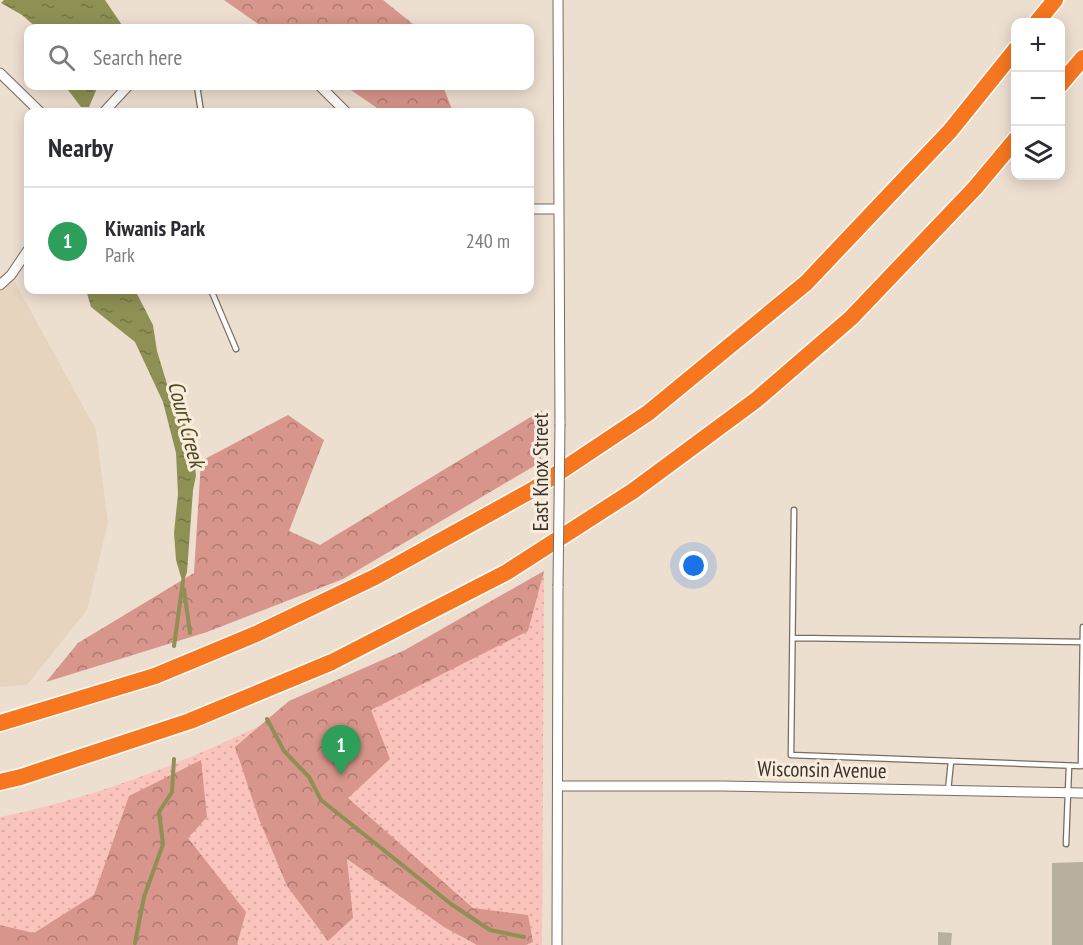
<!DOCTYPE html>
<meta charset="utf-8">
<style>
:root{--surface:#fff;--page:#f7f7f7;--text:#2b2b33;--muted:#7c7c81;--line:#e1e1e2;--accent:#3f7c68}
body{margin:0;font-family:"PT Sans Narrow",sans-serif;background:var(--page);color:var(--text)}
.controls{position:absolute;right:18px;top:18px;display:grid;overflow:hidden;border-radius:12px;box-shadow:0 3px 15px #0003}
.controls button{width:54px;height:54px;display:grid;place-items:center;padding:0;border:0;border-bottom:2px solid var(--line);background:var(--surface);color:var(--text);font:30px sans-serif}
.you{position:absolute;left:694px;top:566px;width:21px;height:21px;margin:-15px;border:4px solid #fff;border-radius:50%;background:#1a73e8;box-shadow:0 0 0 9px #1a73e833}
.badge{display:grid;place-items:center;width:39px;height:39px;border-radius:50%;background:var(--accent);color:#fff;font-size:20px;font-weight:700}
.pin{position:absolute;translate:-50% -50px;filter:drop-shadow(0 2px 3px #0008)}
.pin::after{content:'';position:absolute;top:32px;width:21px;height:18px;background:inherit;clip-path:polygon(0 0,100% 0,50% 100%)}
.list{margin:0;padding:0;list-style:none}
h2{display:flex;justify-content:space-between;align-items:center;height:78px;margin:0;padding:0 24px;font-size:26px}
h2 small{font-size:20px;font-weight:400;color:var(--muted)}
.list li{display:grid;grid-template-columns:39px 1fr auto;gap:18px;align-items:center;box-sizing:border-box;height:108px;padding:0 24px;border-top:2px solid var(--line)}
.list b{display:block;font-size:22px;white-space:nowrap}
.list p{margin:0;font-size:20px;white-space:nowrap;color:var(--muted)}
.list em{font-size:20px;font-style:normal;color:var(--muted)}
.icon{flex:none;width:33px;height:33px;fill:none;stroke:currentColor;stroke-width:2;stroke-linecap:round;stroke-linejoin:round}
.map{position:relative;flex:none;width:1083px;height:945px;overflow:hidden}
.search{position:absolute;background:var(--surface);box-shadow:0 3px 15px #0003;left:24px;top:24px;width:510px;height:66px;display:flex;align-items:center;gap:15px;box-sizing:border-box;padding:0 21px;border-radius:12px;color:var(--muted);font-size:22px}
.panel{position:absolute;background:var(--surface);box-shadow:0 3px 15px #0003;left:24px;top:108px;width:510px;height:186px;border-radius:12px}
.map>svg:first-child{display:block}
.built{fill:#e7d4bf}
.green{fill:url(#green-dots)}
.forest{fill:url(#forest-crowns)}
.water{fill:url(#water-ripples)}
.lines{fill:none;stroke-linecap:round;stroke-linejoin:round}
.stream{stroke:#8f9054;stroke-width:4}
.building{fill:#b7b09f}
.lane-casing{stroke:#786c5f;stroke-width:7}
.street-casing{stroke:#786c5f;stroke-width:11}
.highway-casing{stroke:#fff;stroke-width:19}
.lane{stroke:#fff;stroke-width:4.5}
.street{stroke:#fff;stroke-width:9}
.highway{stroke:#f67720;stroke-width:16}
.street-bridge-casing{stroke:#786c5f;stroke-width:11;stroke-linecap:butt}
.street-bridge{stroke:#fff;stroke-width:9}
.labels{text-anchor:middle;stroke-width:6;stroke-linejoin:round;paint-order:stroke}
.street-label{font-size:21px;fill:#39342e;stroke:#faecdd}
.water-label{font-size:22px;font-style:italic;fill:#4b4b1c;stroke:#faecdd}
</style>
<div class="map">
<svg width="1083" height="945" viewBox="0 0 1083 945">
<defs>
<pattern id="green-dots" width="8" height="8" patternUnits="userSpaceOnUse" patternTransform="scale(1.5)"><rect width="8" height="8" fill="#fac4bc"/><path d="M2 2h.1M6 6h.1" fill="none" stroke="#d7a9a2" stroke-width="1.8" stroke-linecap="round"/></pattern>
<pattern id="forest-crowns" width="20" height="18" patternUnits="userSpaceOnUse" patternTransform="scale(1.5)"><rect width="20" height="18" fill="#d7958b"/><path d="M2 6a3 3 0 1 1 6 0M12 15a3 3 0 1 1 6 0" fill="none" stroke="#af7a72"/></pattern>
<pattern id="water-ripples" width="26" height="14" patternUnits="userSpaceOnUse" patternTransform="scale(1.5)"><rect width="26" height="14" fill="#8f9054"/><path d="M2 4q2-2 4 0t4 0M15 11q2-2 4 0t4 0" fill="none" stroke="#767646"/></pattern>
</defs>
<rect width="100%" height="100%" fill="#eddfd0"/>
<!-- built -->
<path class="built" d="M 11,275 L 96,430 L 108,523 L 87,610 L 27,685 L 0,687 L 0,285 Z"/>
<!-- green -->
<path class="green" d="M 544,571 L 542,945 L 0,945 L 0,817 C 192,779 375,667 544,571 Z"/>
<!-- forest -->
<path class="forest" d="M 224,0 L 383,0 L 418,28 L 264,28 Z
M 345,86 L 443,86 L 453,112 L 383,112 Z
M 542,410 L 541,462 L 343,579 L 207,632 L 46,682 L 78,643 L 194,573 L 201,461 L 288,415 L 324,440 L 289,531 L 320,545 Z
M 544,571 L 528,631 L 371,710 L 390,759 L 348,798 L 473,908 L 528,915 L 533,942 L 526,945 L 477,945 L 444,927 L 347,859 L 353,918 L 328,941 L 287,886 L 259,819 L 235,747 L 289,701 L 405,650 Z
M 201,760 L 207,817 L 188,838 L 246,912 L 237,945 L 0,945 L 0,925 L 34,933 L 94,895 L 129,796 Z"/>
<!-- water -->
<path class="water" d="M 4,0 L 105,0 L 124,28 L 37,28 L 22,15 L 1,3 Z
M 68,86 L 98,86 L 89,107 L 81,107 L 68,90 Z
M 86,290 L 135,290 L 153,325 L 157,351 L 167,384 L 192,439 L 196,476 L 193,490 L 187,572 L 183,584 L 176,560 L 174,533 L 178,494 L 176,453 L 163,402 L 135,342 L 91,307 Z"/>
<g class="lines">
<!-- stream -->
<path class="stream" d="M 184,589 L 190,633
M 174,646 L 183,581
M 267,719 L 284,751 L 309,777 L 321,800 L 451,904 L 490,930 L 524,937
M 135,943 L 144,897 L 163,844 L 159,812 L 172,792 L 174,759"/>
</g>
<!-- building -->
<path class="building" d="M 1083,862 L 1083,945 L 1052,945 L 1052,863 Z
M 938,932 L 952,933 L 951,945 L 938,945 Z"/>
<g class="lines">
<defs>
<path id="lane" d="M 197,86 L 201,112
M 211,290 L 236,349
M 794,510 L 791,755 L 1081,766 L 1083,627
M 793,638 L 1083,642
M 948,791 L 951,761
M 1066,844 L 1069,766"/>
<path id="street" d="M 558,0 L 560,424
M 0,73 L 40,112
M 320,86 L 346,112
M 104,112 L 128,86
M 530,209 L 559,209
M 0,285 L 11,275 L 28,250
M 559,786 L 722,786 L 1083,793
M 557,945 L 558,586"/>
<path id="highway" d="M 1037,22 L 1055,0
M 1060,85 L 1083,58
M 0,723 L 155,676 L 256,634 L 375,577 L 534,489 L 648,413 L 806,283 L 950,131 L 1016,49
M 0,782 L 21,777 L 190,721 L 332,662 L 507,572 L 633,491 L 756,400 L 851,318 L 975,188 L 1016,139"/>
</defs>
<!-- lane casing -->
<use href="#lane" class="lane-casing"/>
<!-- street casing -->
<use href="#street" class="street-casing"/>
<!-- highway casing -->
<use href="#highway" class="highway-casing"/>
<!-- lane -->
<use href="#lane" class="lane"/>
<!-- street -->
<use href="#street" class="street"/>
<!-- highway -->
<use href="#highway" class="highway"/>
<defs>
<path id="street-bridge" d="M 558,586 L 560,424"/>
</defs>
<!-- street-bridge casing -->
<use href="#street-bridge" class="street-bridge-casing"/>
<!-- street-bridge -->
<use href="#street-bridge" class="street-bridge"/>
</g>
<g class="labels">
<!-- street labels -->
<g class="street-label">
<text transform="translate(541 472) rotate(-90)" y="7">East Knox Street</text>
<text transform="translate(822 770) rotate(1)" y="7">Wisconsin Avenue</text>
</g>
<!-- water labels -->
<g class="water-label">
<text transform="translate(187 424) rotate(75)" y="8">Court Creek</text>
</g>
</g>
</svg>
<div class="controls">
<button>+</button>
<button>−</button>
<button><svg class="icon" aria-label="layers" viewBox="0 0 24 24"><path d="M12 4l9 5-9 5-9-5zM3 14l9 5 9-5"/></svg></button>
</div>
<div class="you"></div>
<div class="pin badge" style="left:341px;top:775px;background:#2e9e5b">1</div>
<div class="search"><svg class="icon" aria-label="search" viewBox="0 0 24 24"><circle cx="10" cy="10" r="6"/><path d="M15 15l6 6"/></svg>Search here</div>
<section class="panel">
<h2>Nearby<small></small></h2>
<ul class="list">
<li><span class="badge" style="background:#2e9e5b">1</span><div><b>Kiwanis Park</b><p>Park</p></div><em>240 m</em></li>
</ul>
</section>
</div>
